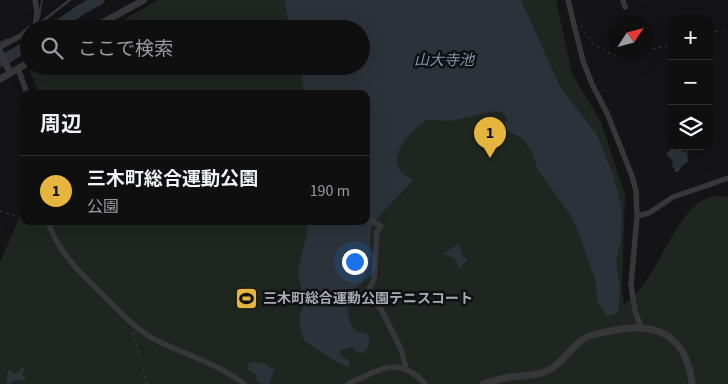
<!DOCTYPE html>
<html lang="ja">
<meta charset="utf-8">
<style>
:root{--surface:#0f0f10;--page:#1d1d1e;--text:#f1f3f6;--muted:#9b9c9f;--line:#2f2f30;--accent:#e5b53e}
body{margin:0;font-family:"Source Sans 3","Noto Sans JP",sans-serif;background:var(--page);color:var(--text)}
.controls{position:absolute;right:15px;top:15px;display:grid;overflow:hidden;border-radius:10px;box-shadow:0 5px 20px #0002}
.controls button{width:45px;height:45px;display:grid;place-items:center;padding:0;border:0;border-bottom:1px solid var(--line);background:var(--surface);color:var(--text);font:25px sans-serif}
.compass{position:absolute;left:608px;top:15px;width:45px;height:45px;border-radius:50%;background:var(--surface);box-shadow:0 5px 20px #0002;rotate:54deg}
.you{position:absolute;left:354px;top:261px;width:18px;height:18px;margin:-12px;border:4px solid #fff;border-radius:50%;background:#1a73e8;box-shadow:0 0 0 8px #1a73e833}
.badge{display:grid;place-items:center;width:32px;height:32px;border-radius:50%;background:var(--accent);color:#111;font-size:16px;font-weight:700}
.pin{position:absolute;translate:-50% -41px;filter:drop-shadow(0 1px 2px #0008)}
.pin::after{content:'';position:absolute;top:26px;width:18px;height:15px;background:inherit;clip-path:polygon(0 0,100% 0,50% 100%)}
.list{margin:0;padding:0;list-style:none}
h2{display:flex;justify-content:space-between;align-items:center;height:65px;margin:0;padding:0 20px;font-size:21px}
h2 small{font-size:16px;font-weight:400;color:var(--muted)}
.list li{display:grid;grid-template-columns:32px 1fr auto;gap:15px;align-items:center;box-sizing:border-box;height:70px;padding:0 20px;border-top:1px solid var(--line)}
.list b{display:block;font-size:19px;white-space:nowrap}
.list p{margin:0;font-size:16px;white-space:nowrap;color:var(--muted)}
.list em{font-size:16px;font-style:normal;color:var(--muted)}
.icon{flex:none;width:28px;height:28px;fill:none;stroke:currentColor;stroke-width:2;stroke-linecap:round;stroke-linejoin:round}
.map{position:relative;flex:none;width:728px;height:384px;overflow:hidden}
.search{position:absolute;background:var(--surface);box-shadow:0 5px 20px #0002;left:20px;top:20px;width:350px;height:55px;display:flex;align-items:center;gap:12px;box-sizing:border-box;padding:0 18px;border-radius:28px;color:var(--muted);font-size:19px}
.panel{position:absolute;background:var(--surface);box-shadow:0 5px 20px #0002;left:20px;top:90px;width:350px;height:135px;border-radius:10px}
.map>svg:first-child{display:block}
.green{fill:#1f2620}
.water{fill:#2c3239}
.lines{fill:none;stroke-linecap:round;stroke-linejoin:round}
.stream{stroke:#2c3239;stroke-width:2}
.river{stroke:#2c3239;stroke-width:11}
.path{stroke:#3c3d42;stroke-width:1;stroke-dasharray:2.5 4;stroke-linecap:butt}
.service{stroke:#36363b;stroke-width:2.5}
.minor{stroke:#36363b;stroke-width:5.5}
.tertiary{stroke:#36363b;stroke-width:7}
.labels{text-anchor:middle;stroke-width:5;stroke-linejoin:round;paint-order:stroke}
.poi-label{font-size:14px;font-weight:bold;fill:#a7abb5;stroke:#100f11;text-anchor:start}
.water-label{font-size:15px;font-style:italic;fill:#8096ae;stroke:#100f11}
</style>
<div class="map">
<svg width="728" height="384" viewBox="0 0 728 384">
<rect width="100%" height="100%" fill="#141416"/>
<!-- green -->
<path class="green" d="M 158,0 L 556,0 L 572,74 L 601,122 L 625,195 L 622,290 L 624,304 C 659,283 676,199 716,196 C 720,195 725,197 728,197 L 728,384 L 0,384 L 0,263 L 24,206 L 24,221 L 366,221 L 366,94 L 39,94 L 30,71 L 39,66 L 361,66 L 361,29 L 108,29 Z"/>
<!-- water -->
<path class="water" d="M 284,0 L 521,0 L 560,87 L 597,135 L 613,175 L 622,209 L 621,240 L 616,262 L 620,288 L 618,313 L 608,316 L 605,313 L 597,301 L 596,282 L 579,234 L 571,216 L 538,170 L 532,152 L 524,140 L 503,128 L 507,118 C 504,112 500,111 494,111 L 451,121 L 427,120 C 414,128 388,153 400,171 C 403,175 409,178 413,180 L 373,223 C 367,237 373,251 369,266 C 366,273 362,281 358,287 C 356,290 352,293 351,296 C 346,306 347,327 358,332 C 360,333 363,332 366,333 L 370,339 L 369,346 L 363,353 L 358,352 L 351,347 L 339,351 L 342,357 L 349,360 L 349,367 L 338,363 L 304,341 C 302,332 298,323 300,314 C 301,310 303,306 303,303 C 304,291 297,279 299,267 C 301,254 309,234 307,221 L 366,221 L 366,94 L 305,94 L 299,66 L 361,66 L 361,29 L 290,29 Z
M 672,143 L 672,146 L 676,146 L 684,152 L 687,150 L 688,162 L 682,166 L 678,172 L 675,172 L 674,167 L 672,168 L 673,161 L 666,154 L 672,148 Z
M 459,243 L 462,256 L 467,259 L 460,269 L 454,257 L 452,258 L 450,256 L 443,254 Z
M 253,361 L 262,364 L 265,362 C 267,366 271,369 275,368 L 269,384 L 263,384 L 257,381 C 257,374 253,371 246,369 L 249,363 Z
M 23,366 L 24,370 L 22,374 L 23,377 L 26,378 L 25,381 L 16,380 L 9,384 L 6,381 L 8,372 L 11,369 L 12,373 L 18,373 Z"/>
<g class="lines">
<!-- stream -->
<path class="stream" d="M 39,18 L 42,0
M 22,32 L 30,26
M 1,42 L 9,39"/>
<!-- river -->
<path class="river" d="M 53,29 L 82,9 L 99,0
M 0,62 L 29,45"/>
<!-- path -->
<path class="path" d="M 581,26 L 593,44 L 612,55 L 629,52
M 709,33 L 728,29
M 646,50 L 672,45
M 0,211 L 24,219
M 133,332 L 147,384"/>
<!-- service -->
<path class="service" d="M 36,26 L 70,0"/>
<!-- minor -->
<path class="minor" d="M 568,0 L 583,61 L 592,84 L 607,113 L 632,176 L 636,191 L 637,216 L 631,285 L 635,311 L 641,327
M 623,0 L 625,7
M 32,29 L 35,27 L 37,12 L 35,0
M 0,47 L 29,31
M 18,68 L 27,94
M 637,216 L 649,213 L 673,197 L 728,178
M 366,218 L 381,226 L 377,232 L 374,279 L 367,294 L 381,309 L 401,349 L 406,368
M 48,221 C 57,253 85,277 108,300 C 123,315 139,332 158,341 C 187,355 218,364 244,384
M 348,384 C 377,371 400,354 425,384"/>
<!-- tertiary -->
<path class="tertiary" d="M 91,29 L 144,0
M 0,52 L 10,72
M 0,79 L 29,62
M 483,384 C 492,381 500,379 509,377 C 522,376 536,376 547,371 C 563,364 570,347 585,338 C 592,334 602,333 611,331 C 656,320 687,336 692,384"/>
</g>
<!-- icons -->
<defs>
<symbol id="stadium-square" viewBox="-11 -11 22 22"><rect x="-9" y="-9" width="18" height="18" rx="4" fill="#e5b53e" stroke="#100f11"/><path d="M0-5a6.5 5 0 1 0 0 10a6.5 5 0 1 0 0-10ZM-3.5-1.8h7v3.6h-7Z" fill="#111"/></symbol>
</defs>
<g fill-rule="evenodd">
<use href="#stadium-square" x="234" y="286" width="25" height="25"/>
</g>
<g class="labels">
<!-- poi labels -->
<g class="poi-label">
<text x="263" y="303">三木町総合運動公園テニスコート</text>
</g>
<!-- water labels -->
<g class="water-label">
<text x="444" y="65">山大寺池</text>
</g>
</g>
</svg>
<div class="controls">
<button>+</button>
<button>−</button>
<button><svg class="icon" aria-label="layers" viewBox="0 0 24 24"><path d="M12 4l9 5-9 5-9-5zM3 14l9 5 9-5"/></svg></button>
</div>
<svg class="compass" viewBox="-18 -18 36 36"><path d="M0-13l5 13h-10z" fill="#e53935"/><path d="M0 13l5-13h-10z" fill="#9b9c9f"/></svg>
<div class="you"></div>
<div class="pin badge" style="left:490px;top:158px">1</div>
<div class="search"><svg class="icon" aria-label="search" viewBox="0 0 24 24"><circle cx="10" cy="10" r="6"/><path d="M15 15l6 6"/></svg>ここで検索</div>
<section class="panel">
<h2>周辺<small></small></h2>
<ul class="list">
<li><span class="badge">1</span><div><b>三木町総合運動公園</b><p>公園</p></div><em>190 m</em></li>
</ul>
</section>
</div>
